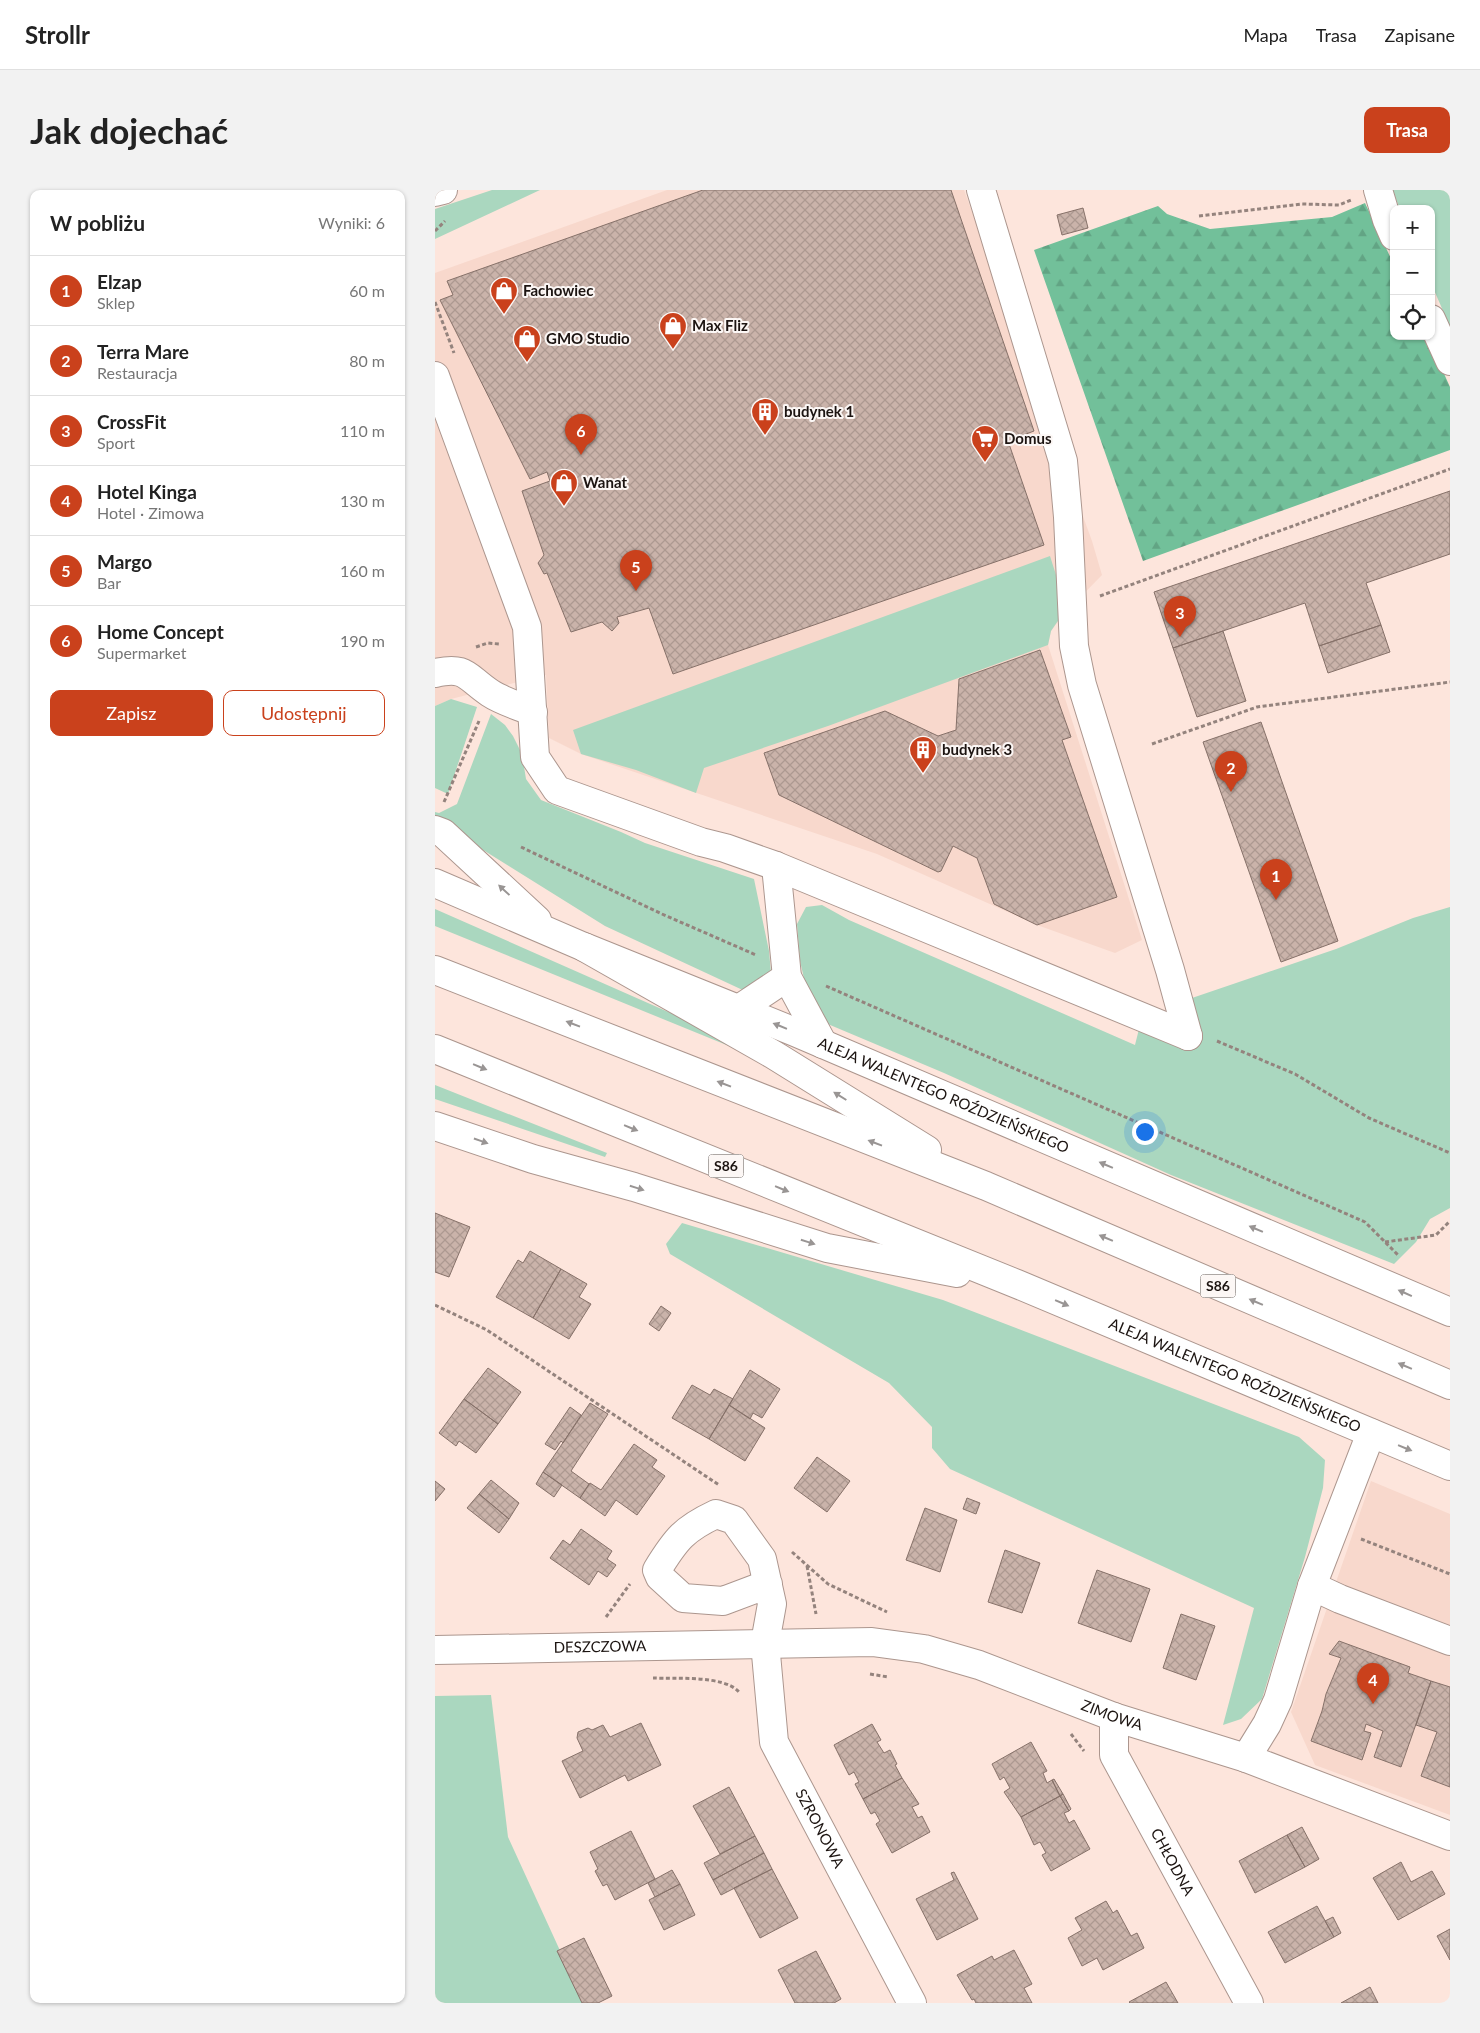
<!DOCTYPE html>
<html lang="pl">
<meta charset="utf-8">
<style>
:root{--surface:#fff;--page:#f2f2f2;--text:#222;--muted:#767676;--line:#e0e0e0;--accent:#ca411c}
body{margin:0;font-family:Lato,sans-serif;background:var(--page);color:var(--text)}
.controls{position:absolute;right:15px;top:15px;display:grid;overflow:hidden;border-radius:10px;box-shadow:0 1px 4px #0004}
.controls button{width:45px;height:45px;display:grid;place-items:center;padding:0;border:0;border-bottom:1px solid var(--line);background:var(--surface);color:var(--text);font:25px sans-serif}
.you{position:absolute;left:709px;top:941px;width:18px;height:18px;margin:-12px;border:4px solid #fff;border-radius:50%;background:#1a73e8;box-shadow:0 0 0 8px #1a73e833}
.badge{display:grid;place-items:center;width:32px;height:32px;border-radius:50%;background:var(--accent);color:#fff;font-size:16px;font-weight:700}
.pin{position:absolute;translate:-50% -41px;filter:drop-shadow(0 1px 2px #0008)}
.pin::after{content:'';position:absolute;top:26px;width:18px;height:15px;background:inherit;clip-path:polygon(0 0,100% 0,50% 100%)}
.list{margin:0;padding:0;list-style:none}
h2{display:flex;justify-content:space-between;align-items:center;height:65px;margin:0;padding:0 20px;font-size:21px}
h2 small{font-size:16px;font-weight:400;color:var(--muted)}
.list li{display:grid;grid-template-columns:32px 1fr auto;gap:15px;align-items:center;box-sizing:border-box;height:70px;padding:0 20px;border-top:1px solid var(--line)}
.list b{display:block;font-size:19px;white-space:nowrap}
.list p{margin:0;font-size:16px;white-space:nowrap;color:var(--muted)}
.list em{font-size:16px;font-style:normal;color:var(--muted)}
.actions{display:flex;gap:10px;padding:15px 20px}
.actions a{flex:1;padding:11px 0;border:1px solid var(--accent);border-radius:10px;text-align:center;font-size:18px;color:var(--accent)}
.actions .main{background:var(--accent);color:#fff}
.icon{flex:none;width:28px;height:28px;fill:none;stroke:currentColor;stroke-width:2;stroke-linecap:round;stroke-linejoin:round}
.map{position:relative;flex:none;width:1015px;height:1813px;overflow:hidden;border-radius:10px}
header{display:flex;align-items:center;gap:30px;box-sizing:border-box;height:70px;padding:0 25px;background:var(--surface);border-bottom:1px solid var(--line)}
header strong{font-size:24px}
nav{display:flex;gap:28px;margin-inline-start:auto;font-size:18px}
.intro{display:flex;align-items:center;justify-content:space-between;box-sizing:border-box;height:120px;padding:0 30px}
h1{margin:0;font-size:35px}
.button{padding:12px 22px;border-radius:10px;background:var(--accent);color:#fff;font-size:18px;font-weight:700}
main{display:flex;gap:30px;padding:0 30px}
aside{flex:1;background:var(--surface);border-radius:10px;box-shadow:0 1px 4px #0004}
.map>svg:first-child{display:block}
.built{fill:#f8d8cc}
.green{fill:#aad7bf}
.forest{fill:url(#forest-firs)}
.building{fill:url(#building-cross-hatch);stroke:#867169}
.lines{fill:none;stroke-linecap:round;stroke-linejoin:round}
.minor-casing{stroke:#ac968e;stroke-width:30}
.highway-casing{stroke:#ac968e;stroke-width:30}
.path{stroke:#94837d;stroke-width:3;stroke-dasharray:4 2.5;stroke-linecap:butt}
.minor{stroke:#fff;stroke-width:28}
.highway{stroke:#fff;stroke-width:28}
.oneway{fill:#999594}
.labels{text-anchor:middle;stroke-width:4;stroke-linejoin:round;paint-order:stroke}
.shield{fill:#fcf7f5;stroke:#5f5855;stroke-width:1}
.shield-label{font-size:14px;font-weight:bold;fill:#1c1411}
.poi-label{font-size:15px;font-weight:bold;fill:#1c1411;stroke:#fcf7f5;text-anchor:start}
.street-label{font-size:15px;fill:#1c1411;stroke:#fcf7f5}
</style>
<header>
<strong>Strollr</strong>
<nav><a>Mapa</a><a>Trasa</a><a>Zapisane</a></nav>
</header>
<div class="intro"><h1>Jak dojechać</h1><a class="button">Trasa</a></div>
<main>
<aside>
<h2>W pobliżu<small>Wyniki: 6</small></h2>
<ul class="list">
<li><span class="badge">1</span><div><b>Elzap</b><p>Sklep</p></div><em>60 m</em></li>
<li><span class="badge">2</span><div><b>Terra Mare</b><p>Restauracja</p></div><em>80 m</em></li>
<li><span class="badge">3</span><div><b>CrossFit</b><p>Sport</p></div><em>110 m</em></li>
<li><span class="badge">4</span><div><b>Hotel Kinga</b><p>Hotel · Zimowa</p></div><em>130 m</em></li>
<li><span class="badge">5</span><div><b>Margo</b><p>Bar</p></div><em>160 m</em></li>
<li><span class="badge">6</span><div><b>Home Concept</b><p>Supermarket</p></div><em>190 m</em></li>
</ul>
<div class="actions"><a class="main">Zapisz</a><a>Udostępnij</a></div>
</aside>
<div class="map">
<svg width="1015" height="1813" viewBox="0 0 1015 1813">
<defs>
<pattern id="forest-firs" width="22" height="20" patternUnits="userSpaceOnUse" patternTransform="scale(1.25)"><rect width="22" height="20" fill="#72c09a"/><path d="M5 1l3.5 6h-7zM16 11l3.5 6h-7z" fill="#62a484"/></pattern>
<pattern id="building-cross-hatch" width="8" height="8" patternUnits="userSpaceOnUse" patternTransform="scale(1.25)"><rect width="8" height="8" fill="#cab3aa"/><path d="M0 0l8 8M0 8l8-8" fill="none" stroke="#ad9991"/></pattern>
</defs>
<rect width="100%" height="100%" fill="#fde5dc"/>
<!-- built -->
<path class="built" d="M 232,0 L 529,0 L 657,351 L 667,385 L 627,426 L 616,441 L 613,455 L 707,750 L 680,763 L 602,735 L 442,664 L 146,564 L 114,548 L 111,485 L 16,509 L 0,516 L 0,83 Z
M 936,1291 L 1015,1324 L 1015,1625 L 880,1575 L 856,1522 Z"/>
<!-- green -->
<path class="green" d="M 57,0 L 105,0 L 0,49 L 0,19 Z
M 957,0 L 1015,0 L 1015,137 L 996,93 L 996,19 L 965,19 Z
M 615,366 L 628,407 L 627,425 L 616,441 L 613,455 L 393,536 L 269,578 L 261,603 L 201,580 L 146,564 L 138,540 Z
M 16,509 L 42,517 L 13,604 L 0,598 L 0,516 Z
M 56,524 L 70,535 L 78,546 L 87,564 L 91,589 L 106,610 L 186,642 L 210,653 L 319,689 L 334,761 L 336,783 L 312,802 L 170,736 L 0,630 L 0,622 L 4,623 L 22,614 Z
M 387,715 L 414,730 L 700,855 L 706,831 L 753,846 L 757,808 L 901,759 L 978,728 L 1015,717 L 1015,1018 L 995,1029 L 981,1052 L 959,1074 L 736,985 L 509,883 L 388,832 L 374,810 L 365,771 L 362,734 L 371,717 Z
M 0,719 L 256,832 L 295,854 L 294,856 L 0,736 Z
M 0,895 L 172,963 L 170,967 L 0,909 Z
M 247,1033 L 508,1110 L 864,1247 L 890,1270 L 888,1298 L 870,1367 L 827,1509 L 806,1529 L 788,1535 L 819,1418 L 515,1279 L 497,1258 L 497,1237 L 454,1193 L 235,1064 L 231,1054 Z
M 56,1505 L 73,1647 L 149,1813 L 0,1813 L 0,1506 Z"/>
<!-- forest -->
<path class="forest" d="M 930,13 L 959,75 L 959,146 L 992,146 L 1015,197 L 1015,260 L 708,371 L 599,60 L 723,16 L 732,24 L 775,39 L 897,27 Z"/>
<!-- building -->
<path class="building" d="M 268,0 L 516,0 L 599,241 L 573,251 L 609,355 L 238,484 L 214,418 L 182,427 L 184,433 L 177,441 L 167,432 L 136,442 L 112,383 L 109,384 L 103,373 L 109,365 L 87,301 L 115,291 L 112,282 L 95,289 L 5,110 L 18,105 L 12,91 Z
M 648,18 L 653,38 L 627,45 L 622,25 Z
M 1015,301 L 1015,364 L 931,393 L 946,435 L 884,456 L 870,413 L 738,458 L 719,402 Z
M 946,435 L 955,462 L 893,483 L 884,456 Z
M 788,441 L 811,511 L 762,527 L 738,458 Z
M 605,460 L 636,547 L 627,550 L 682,707 L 602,735 L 559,714 L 542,668 L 518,656 L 506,681 L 503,682 L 344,605 L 329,563 L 450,521 L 503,546 L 521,540 L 524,489 Z
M 826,532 L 903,751 L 846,772 L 768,552 Z
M 0,1023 L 35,1037 L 14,1087 L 0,1082 Z
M 95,1061 L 126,1079 L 98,1128 L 61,1107 L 83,1070 L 88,1073 Z
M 126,1079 L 152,1094 L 144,1107 L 156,1114 L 134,1149 L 98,1128 Z
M 226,1116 L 236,1123 L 224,1141 L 214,1134 Z
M 53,1178 L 86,1202 L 63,1234 L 29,1209 Z
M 315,1180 L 345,1199 L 327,1228 L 318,1223 L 315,1229 L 294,1215 Z
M 257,1195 L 275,1205 L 279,1199 L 298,1209 L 274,1249 L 237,1228 Z
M 29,1209 L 63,1234 L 41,1263 L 24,1251 L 21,1256 L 4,1243 Z
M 155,1213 L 173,1224 L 136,1281 L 154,1294 L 145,1308 L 108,1282 Z
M 294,1215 L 330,1238 L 310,1271 L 274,1249 Z
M 135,1217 L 146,1225 L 128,1253 L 126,1251 L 120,1260 L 110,1254 Z
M 199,1254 L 222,1270 L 217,1277 L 230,1286 L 202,1325 L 181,1310 L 170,1326 L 145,1308 L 155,1293 L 166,1300 Z
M 382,1267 L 415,1291 L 392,1322 L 359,1298 Z
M 108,1282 L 127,1295 L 119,1307 L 101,1294 Z
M 56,1290 L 84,1313 L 74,1329 L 44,1304 Z
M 0,1291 L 10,1299 L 0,1311 Z
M 44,1304 L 74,1329 L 64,1343 L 32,1318 Z
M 532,1308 L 545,1313 L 541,1324 L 528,1319 Z
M 490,1318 L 522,1330 L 505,1382 L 471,1370 Z
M 146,1339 L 177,1361 L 172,1369 L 181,1375 L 172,1387 L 163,1381 L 154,1395 L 115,1368 L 128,1350 L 135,1355 Z
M 570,1360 L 605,1373 L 587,1423 L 553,1412 Z
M 662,1380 L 715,1399 L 696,1452 L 643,1433 Z
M 746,1424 L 780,1436 L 761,1490 L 728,1478 Z
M 904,1451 L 975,1477 L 973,1483 L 996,1491 L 966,1577 L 939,1567 L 948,1541 L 931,1534 L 929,1541 L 936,1543 L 927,1570 L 876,1551 L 887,1521 L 891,1504 L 906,1468 L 894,1464 Z
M 996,1491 L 1015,1497 L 1015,1597 L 986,1586 L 1002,1542 L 981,1535 Z
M 206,1533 L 226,1575 L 193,1591 L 190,1585 L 145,1608 L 127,1571 L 148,1561 L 142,1548 L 143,1542 L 153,1538 L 157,1540 L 168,1535 L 175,1547 Z
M 437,1534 L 446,1550 L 442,1552 L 449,1563 L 455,1560 L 462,1574 L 460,1575 L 467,1588 L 428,1609 L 420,1594 L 424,1592 L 419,1582 L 414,1585 L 399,1555 Z
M 596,1552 L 612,1581 L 608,1583 L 612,1593 L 617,1590 L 625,1606 L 586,1627 L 569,1602 L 575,1598 L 569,1587 L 565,1590 L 557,1574 Z
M 467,1588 L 484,1614 L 477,1617 L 483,1628 L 487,1626 L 495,1642 L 457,1663 L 441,1634 L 445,1631 L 440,1622 L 436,1624 L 428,1609 Z
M 619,1589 L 628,1604 L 625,1606 L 617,1590 Z
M 294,1597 L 320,1646 L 285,1664 L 258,1616 Z
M 628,1604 L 636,1619 L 634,1621 L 625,1606 Z
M 625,1606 L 634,1621 L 629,1623 L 634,1633 L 639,1630 L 655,1659 L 616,1681 L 607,1665 L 611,1663 L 605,1652 L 599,1655 L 586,1627 Z
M 867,1637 L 884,1669 L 870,1677 L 852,1645 Z
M 196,1641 L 220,1689 L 180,1710 L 172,1694 L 168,1696 L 160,1681 L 163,1679 L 155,1662 Z
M 852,1645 L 870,1677 L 820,1703 L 804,1671 Z
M 320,1646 L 329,1663 L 278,1690 L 269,1673 Z
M 329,1663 L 337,1679 L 286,1705 L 278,1690 Z
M 966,1672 L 976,1692 L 997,1681 L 1010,1704 L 963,1730 L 938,1688 Z
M 337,1679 L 363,1728 L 325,1748 L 299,1698 Z
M 237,1680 L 245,1694 L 220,1707 L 213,1693 Z
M 519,1682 L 543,1729 L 502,1750 L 481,1709 L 519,1690 L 516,1683 Z
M 245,1694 L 260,1725 L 229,1740 L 214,1710 Z
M 671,1711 L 678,1723 L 682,1720 L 696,1746 L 702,1743 L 709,1758 L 668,1780 L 662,1768 L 647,1776 L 633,1748 L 647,1740 L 640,1728 Z
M 882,1716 L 899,1747 L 850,1773 L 833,1742 Z
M 898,1727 L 906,1743 L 899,1747 L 890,1731 Z
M 1015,1739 L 1015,1770 L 1002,1746 Z
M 149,1748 L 177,1806 L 163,1813 L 147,1813 L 122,1761 Z
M 579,1760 L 597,1794 L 589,1798 L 597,1813 L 541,1813 L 539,1809 L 537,1810 L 522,1785 L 557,1766 L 559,1770 Z
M 381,1761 L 406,1809 L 399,1813 L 360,1813 L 343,1780 Z
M 731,1792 L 743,1813 L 695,1813 L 694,1812 Z
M 935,1797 L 943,1813 L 906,1813 Z"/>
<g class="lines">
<defs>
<g id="minor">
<path d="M 546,0 L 628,271 L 633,327 L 639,456 L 647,495 L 735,780 L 753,846"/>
<path d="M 943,0 L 952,30 L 959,46"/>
<path d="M 0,2 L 8,0"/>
<path d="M 996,129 L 1015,171"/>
<path d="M 0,186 L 92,437 L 100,567 L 122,600 L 266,652 L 290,658 L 341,676 L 753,846"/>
<path d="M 0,483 C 32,476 31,487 55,503 C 67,511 84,516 98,522"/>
<path d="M 0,640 L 8,643 L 102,730"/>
<path d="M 341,676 L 352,787 L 388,854"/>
<path id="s1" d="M 0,693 L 149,757 L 360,842 L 1015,1122"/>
<path d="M 304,819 L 352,787"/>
<path id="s2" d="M 333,1394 L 288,1411 L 248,1408 L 225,1387 L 222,1380 C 241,1349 249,1339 281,1324 L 299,1330 L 327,1369 L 337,1414 L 330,1453 L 339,1552 L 477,1813"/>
<path d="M 877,1396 L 905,1409 L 1015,1451"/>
<path id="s3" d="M 0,1460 L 437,1452 L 489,1459 L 544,1475 L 679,1527 L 811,1568 L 1015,1646"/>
<path id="s4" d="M 679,1527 L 679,1565 L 814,1813"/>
<path d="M 811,1568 L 832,1534 L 843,1510 L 877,1396 L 936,1243"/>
</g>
<g id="highway">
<path d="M 149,757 L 339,865 L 492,960"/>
<path d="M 0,780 L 551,996 L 1015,1195"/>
<path id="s5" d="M 0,859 L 582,1094 L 1015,1276"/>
<path d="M 0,936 L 98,969 L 199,997 L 392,1058 L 522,1083"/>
</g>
</defs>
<!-- minor casing -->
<use href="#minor" class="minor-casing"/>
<!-- highway casing -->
<use href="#highway" class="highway-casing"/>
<!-- path -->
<path class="path" d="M 764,26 L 867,14 L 904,15 L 916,10
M 0,41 L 10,31
M 0,112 L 19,163
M 665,406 L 1015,279
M 41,457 L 53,453 L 64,454
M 717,554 L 822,517 L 1015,492
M 9,612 L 44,531
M 86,657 L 227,724 L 321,765
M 391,796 L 930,1032 L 964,1066
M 782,851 L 860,884 L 934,928 L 1015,963
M 950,1052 L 1001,1045 L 1015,1031
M 0,1115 L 52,1140 L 284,1295
M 926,1349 L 1015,1384
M 357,1362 L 393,1394 L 452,1422
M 372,1376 L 381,1424
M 171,1427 L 195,1394
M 435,1484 L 453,1487
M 218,1488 C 241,1489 289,1485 304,1502
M 636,1544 L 649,1561"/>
<!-- minor -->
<use href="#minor" class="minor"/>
<!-- highway -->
<use href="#highway" class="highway"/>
</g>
<!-- one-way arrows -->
<defs><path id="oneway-solid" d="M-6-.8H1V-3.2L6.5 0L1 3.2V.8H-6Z" transform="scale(1.25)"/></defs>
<g class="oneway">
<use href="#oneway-solid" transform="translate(69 700) rotate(-137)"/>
<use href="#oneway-solid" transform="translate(138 834) rotate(-159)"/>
<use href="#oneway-solid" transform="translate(345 836) rotate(-158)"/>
<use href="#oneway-solid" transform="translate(45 877) rotate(22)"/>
<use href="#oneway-solid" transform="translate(289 894) rotate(-159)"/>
<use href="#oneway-solid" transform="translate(405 906) rotate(-148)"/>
<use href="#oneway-solid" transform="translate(196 938) rotate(22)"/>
<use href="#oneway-solid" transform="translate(46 951) rotate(19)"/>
<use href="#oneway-solid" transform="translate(440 953) rotate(-159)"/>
<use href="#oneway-solid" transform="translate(671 975) rotate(-157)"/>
<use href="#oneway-solid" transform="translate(202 998) rotate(17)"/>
<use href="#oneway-solid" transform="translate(347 999) rotate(22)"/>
<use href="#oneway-solid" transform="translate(821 1039) rotate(-157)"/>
<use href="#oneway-solid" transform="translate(671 1048) rotate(-157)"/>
<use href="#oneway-solid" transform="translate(373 1052) rotate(18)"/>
<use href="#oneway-solid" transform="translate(970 1103) rotate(-156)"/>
<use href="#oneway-solid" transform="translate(821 1112) rotate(-157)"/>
<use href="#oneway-solid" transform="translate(627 1113) rotate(23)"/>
<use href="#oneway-solid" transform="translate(970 1176) rotate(-157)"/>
<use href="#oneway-solid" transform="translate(970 1258) rotate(22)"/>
</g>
<!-- icons -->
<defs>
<symbol id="shop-pin" viewBox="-11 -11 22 30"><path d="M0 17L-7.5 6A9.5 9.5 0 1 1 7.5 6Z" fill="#ca411c" stroke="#fcf7f5"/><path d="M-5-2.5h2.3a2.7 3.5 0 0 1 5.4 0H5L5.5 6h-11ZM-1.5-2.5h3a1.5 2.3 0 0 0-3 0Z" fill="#fff"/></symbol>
<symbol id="building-pin" viewBox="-11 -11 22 30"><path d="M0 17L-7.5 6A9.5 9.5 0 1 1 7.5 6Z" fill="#ca411c" stroke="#fcf7f5"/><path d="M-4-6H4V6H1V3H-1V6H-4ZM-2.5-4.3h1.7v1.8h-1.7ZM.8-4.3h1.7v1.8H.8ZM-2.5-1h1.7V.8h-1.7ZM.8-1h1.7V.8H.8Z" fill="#fff"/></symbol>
<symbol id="supermarket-pin" viewBox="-11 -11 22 30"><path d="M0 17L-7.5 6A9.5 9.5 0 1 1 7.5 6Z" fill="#ca411c" stroke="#fcf7f5"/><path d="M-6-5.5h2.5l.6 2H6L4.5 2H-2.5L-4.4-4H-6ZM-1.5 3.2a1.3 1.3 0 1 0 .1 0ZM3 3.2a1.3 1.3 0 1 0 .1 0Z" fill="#fff"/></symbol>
</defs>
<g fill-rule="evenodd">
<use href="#shop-pin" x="53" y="85" width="32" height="43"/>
<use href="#shop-pin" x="222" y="120" width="32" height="43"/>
<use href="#shop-pin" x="76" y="133" width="32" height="43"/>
<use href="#building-pin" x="314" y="206" width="32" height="43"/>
<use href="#supermarket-pin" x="534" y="233" width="32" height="43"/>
<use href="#shop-pin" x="113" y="277" width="32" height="43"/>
<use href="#building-pin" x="472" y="544" width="32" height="43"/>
</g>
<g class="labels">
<!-- shield labels -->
<g class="shield">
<rect x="273.5" y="964.5" width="35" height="23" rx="4"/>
<rect x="765.5" y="1084.5" width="35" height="23" rx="4"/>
</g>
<g class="shield-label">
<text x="291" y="981">S86</text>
<text x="783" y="1101">S86</text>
</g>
<!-- poi labels -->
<g class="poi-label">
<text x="88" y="106">Fachowiec</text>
<text x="257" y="141">Max Fliz</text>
<text x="111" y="154">GMO Studio</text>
<text x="349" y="227">budynek 1</text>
<text x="569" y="254">Domus</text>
<text x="148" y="298">Wanat</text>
<text x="507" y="565">budynek 3</text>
</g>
<!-- street labels -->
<g class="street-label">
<text dy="5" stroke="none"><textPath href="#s1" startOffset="551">ALEJA WALENTEGO ROŹDZIEŃSKIEGO</textPath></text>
<text dy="5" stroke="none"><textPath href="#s5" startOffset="864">ALEJA WALENTEGO ROŹDZIEŃSKIEGO</textPath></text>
<text dy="5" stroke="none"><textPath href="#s3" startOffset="165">DESZCZOWA</textPath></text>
<text dy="5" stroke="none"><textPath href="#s3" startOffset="689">ZIMOWA</textPath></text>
<text dy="5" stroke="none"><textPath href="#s2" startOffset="560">SZRONOWA</textPath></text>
<text dy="5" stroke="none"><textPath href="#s4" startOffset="160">CHŁODNA</textPath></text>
</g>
</g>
</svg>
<div class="controls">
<button>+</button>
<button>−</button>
<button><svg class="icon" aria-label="locate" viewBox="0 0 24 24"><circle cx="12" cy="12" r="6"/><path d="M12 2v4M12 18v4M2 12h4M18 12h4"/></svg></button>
</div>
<div class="you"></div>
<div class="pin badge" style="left:841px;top:710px">1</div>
<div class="pin badge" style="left:796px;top:602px">2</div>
<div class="pin badge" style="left:745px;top:447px">3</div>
<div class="pin badge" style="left:938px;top:1514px">4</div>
<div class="pin badge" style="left:201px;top:401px">5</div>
<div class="pin badge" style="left:146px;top:265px">6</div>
</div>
</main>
